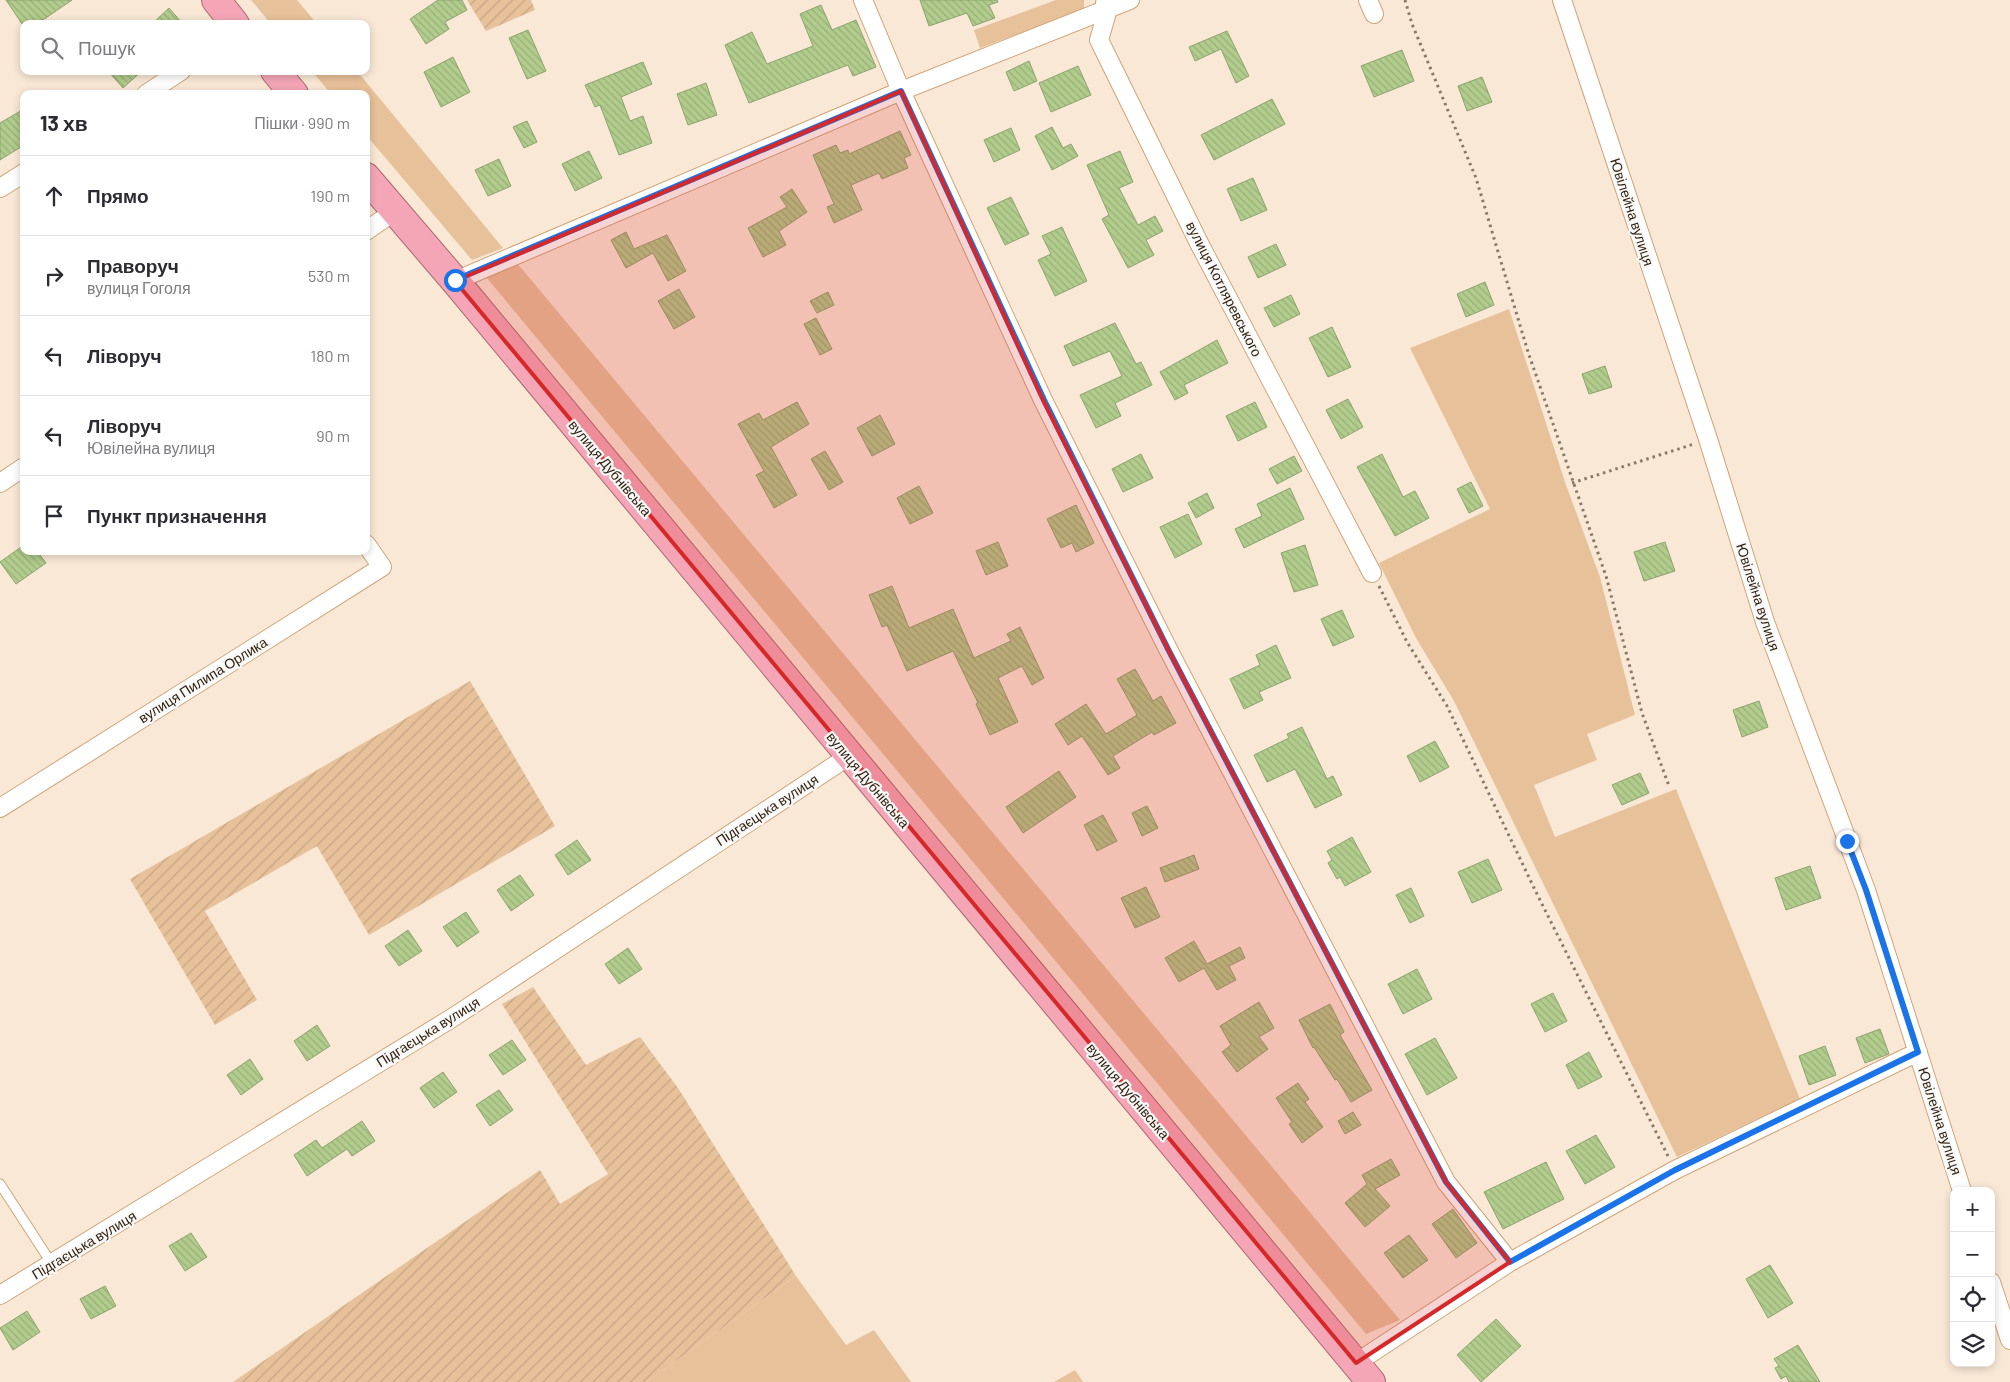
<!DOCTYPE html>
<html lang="uk">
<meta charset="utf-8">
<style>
:root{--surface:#fff;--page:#f7f7f7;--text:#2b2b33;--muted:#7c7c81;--line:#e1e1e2}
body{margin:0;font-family:Barlow,sans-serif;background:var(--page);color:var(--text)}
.controls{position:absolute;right:15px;bottom:15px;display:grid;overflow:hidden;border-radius:10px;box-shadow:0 2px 8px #0003}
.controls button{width:45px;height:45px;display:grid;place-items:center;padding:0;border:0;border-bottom:1px solid var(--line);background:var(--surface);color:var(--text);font:25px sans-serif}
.stop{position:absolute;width:15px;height:15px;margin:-11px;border:4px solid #1a73e8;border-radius:50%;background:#fff}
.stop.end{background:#1a73e8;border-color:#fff;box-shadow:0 1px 5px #0008}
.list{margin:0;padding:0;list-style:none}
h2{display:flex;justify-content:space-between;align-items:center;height:65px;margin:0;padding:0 20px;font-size:21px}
h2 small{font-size:16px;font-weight:400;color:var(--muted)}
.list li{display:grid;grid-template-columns:32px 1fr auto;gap:15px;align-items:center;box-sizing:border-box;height:80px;padding:0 20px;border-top:1px solid var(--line)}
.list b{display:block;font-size:19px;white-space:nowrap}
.list p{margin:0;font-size:16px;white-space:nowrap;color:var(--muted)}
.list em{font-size:16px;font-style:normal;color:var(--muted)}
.icon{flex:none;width:28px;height:28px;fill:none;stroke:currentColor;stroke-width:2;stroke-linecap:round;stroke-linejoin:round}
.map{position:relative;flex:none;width:2010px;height:1382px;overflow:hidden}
.search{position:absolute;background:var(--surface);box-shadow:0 2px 8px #0003;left:20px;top:20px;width:350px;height:55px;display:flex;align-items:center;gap:12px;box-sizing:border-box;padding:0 18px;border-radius:10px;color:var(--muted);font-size:19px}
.panel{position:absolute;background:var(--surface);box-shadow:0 2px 8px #0003;left:20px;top:90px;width:350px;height:465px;border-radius:10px}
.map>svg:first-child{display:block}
.green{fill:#e7c19a}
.garden{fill:url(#garden-furrows)}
.building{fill:url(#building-back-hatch);stroke:#8ca36e}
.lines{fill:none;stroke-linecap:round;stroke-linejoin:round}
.service-casing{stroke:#cfa477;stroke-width:11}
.minor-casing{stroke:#cfa477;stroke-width:20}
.trunk-casing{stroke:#ac686e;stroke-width:30}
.path{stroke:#897866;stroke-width:3;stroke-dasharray:2.5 4;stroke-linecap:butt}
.service{stroke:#fff;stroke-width:9}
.minor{stroke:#fff;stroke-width:18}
.trunk{stroke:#f4a6b6;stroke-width:28}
.route{stroke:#1a73e8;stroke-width:6}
.marked{fill:#d62828;fill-opacity:0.2;stroke:#d62828;stroke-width:4;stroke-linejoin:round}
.labels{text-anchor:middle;stroke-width:4.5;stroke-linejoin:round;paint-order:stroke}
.street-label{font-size:14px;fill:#2d1d0a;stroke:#f8f8f8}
</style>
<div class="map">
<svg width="2010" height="1382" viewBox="0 0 2010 1382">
<defs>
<pattern id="garden-furrows" width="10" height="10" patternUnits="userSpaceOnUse" patternTransform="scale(1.25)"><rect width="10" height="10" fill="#e7c19a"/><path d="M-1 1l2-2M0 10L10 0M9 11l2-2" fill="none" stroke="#c6a583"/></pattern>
<pattern id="building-back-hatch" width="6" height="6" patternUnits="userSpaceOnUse" patternTransform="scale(1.25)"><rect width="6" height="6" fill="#b1cc8c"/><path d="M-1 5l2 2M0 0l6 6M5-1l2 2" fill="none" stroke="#99af77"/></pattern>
</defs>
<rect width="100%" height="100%" fill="#fae8d6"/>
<!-- green -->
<path class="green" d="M 251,0 L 297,0 L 317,24 L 271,24 Z
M 1056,0 L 1084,0 L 1084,10 L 980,48 L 974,30 Z
M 312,71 L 357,71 L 503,248 L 472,260 L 366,135 L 366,94 L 331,94 Z
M 517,263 L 1400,1320 L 1366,1334 L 486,277 Z
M 1509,309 L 1566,485 L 1600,577 L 1635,715 L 1587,734 L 1597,760 L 1534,785 L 1555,837 L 1676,789 L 1800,1099 L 1677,1157 L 1454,701 L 1416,638 L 1379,563 L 1490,509 L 1410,348 Z
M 796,1276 L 846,1345 L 874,1330 L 911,1382 L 646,1382 Z
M 1075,1370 L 1083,1382 L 1054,1382 Z"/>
<!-- garden -->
<path class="garden" d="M 467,0 L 531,0 L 535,10 L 486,31 Z
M 470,681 L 555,826 L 369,935 L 317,846 L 205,911 L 257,1000 L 215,1025 L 130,879 Z
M 533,987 L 586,1065 L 640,1037 L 678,1088 L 796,1276 L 646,1382 L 233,1382 L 540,1170 L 560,1204 L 608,1174 L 502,1004 Z"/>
<!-- building -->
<path class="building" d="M 6,0 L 72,0 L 37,24 L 22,24 Z
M 438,0 L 462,0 L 467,10 L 445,22 L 449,29 L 426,44 L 410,19 Z
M 920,0 L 997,0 L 998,2 L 989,5 L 995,18 L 973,26 L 967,13 L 929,26 Z
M 821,5 L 832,30 L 856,20 L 876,67 L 853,76 L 848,65 L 749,103 L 725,45 L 752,32 L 767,64 L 813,46 L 800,14 Z
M 169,8 L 183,24 L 152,24 Z
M 528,30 L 546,71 L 527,79 L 509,38 Z
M 1227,31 L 1249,76 L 1236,83 L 1221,49 L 1195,61 L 1189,47 Z
M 1402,50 L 1414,81 L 1374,97 L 1361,66 Z
M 453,57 L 470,92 L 441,107 L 424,72 Z
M 1029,61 L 1037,81 L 1014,91 L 1006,72 Z
M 643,62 L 652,84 L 621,97 L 630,121 L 643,116 L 652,143 L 619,155 L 600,105 L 595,107 L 585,85 Z
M 1078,66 L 1091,95 L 1051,112 L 1039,83 Z
M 108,71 L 142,71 L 123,88 Z
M 1482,77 L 1492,102 L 1467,111 L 1458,86 Z
M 706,83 L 717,115 L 688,125 L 677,94 Z
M 1272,99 L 1285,124 L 1214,160 L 1201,135 Z
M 24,109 L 24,145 L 0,160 L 0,123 Z
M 527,121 L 537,142 L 524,148 L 513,127 Z
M 1052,127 L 1063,148 L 1071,144 L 1078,156 L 1052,170 L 1035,136 Z
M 1011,128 L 1020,150 L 994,162 L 984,140 Z
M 900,131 L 911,155 L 904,158 L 908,168 L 882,179 L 879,173 L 851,185 L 862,210 L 834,223 L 827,207 L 834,204 L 813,155 L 836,145 L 840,153 L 848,150 L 849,154 Z
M 589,151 L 602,178 L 575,191 L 562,164 Z
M 1120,151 L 1133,182 L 1119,188 L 1138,225 L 1155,216 L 1163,231 L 1146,240 L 1154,255 L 1128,268 L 1102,219 L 1109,215 L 1087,165 Z
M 499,159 L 511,186 L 488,196 L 475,170 Z
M 1253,178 L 1267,210 L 1241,221 L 1227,189 Z
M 792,189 L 807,212 L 779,231 L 786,245 L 763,257 L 748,228 L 787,207 L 780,197 Z
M 1011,197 L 1029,234 L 1005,245 L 987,208 Z
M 1062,227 L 1087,281 L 1055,296 L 1038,260 L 1051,254 L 1042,236 Z
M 626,232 L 634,249 L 667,235 L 686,271 L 668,281 L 653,253 L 626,268 L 611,240 Z
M 1276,244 L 1286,265 L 1258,278 L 1248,257 Z
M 1485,282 L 1494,305 L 1466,317 L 1457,294 Z
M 679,289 L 695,317 L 674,329 L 658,301 Z
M 828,292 L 834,305 L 817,313 L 810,301 Z
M 1291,295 L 1300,314 L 1274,327 L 1264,308 Z
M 816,318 L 832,349 L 820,355 L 804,324 Z
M 1115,323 L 1136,364 L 1141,362 L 1152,385 L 1115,403 L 1121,416 L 1096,428 L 1080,395 L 1122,376 L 1110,351 L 1073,366 L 1064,346 Z
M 1332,327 L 1351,367 L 1328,377 L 1309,338 Z
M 1217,340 L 1228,363 L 1184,385 L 1188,393 L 1175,400 L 1160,372 Z
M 1605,366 L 1612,387 L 1589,394 L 1582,374 Z
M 1348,399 L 1363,427 L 1341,439 L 1326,410 Z
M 797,402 L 809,424 L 771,447 L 797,495 L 774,508 L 756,475 L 764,471 L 738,424 L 759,413 L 763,420 Z
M 1255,402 L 1267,427 L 1238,441 L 1226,416 Z
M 880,415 L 895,444 L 872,456 L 857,428 Z
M 825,451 L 843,482 L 829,490 L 811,459 Z
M 1141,454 L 1153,478 L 1123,492 L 1112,469 Z
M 1382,454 L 1403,497 L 1415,491 L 1429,518 L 1395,536 L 1357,467 Z
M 1294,456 L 1302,471 L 1277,484 L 1269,469 Z
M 1471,482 L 1483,506 L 1469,513 L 1457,489 Z
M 919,486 L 933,513 L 910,524 L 897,498 Z
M 1290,488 L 1304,519 L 1244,548 L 1235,529 L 1262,516 L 1257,504 Z
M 1207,493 L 1214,508 L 1196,518 L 1188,503 Z
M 1076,505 L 1094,543 L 1076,552 L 1072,543 L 1061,548 L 1047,519 Z
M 1188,514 L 1202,544 L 1175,558 L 1160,527 Z
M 998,542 L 1008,566 L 986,575 L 976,551 Z
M 1665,542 L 1675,571 L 1644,581 L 1634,552 Z
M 24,545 L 24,551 L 37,551 L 46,563 L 16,584 L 0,562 Z
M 1305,545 L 1318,585 L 1294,592 L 1281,553 Z
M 892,586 L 909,628 L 953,609 L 974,658 L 1011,641 L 1007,634 L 1020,627 L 1044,678 L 1032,685 L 1022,666 L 998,678 L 1018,722 L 990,735 L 976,704 L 978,703 L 953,651 L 907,671 L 887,625 L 882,627 L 869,595 Z
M 1342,610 L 1354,637 L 1333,646 L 1321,619 Z
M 1276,645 L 1291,678 L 1259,692 L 1263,700 L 1244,709 L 1230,679 L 1260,665 L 1256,655 Z
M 1135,669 L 1153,701 L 1161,696 L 1176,723 L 1154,735 L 1152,732 L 1113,756 L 1120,768 L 1108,775 L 1082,736 L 1068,745 L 1055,724 L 1086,704 L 1106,734 L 1137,715 L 1117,679 Z
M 1759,701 L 1768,727 L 1742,737 L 1733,710 Z
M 1302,727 L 1327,779 L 1333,776 L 1342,795 L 1315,808 L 1295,769 L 1267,782 L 1254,755 L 1289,738 L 1287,734 Z
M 1435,741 L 1449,767 L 1420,782 L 1407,756 Z
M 1059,771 L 1076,797 L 1023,833 L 1006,807 Z
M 1640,773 L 1649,793 L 1622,805 L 1612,785 Z
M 1147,806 L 1158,828 L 1142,836 L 1132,813 Z
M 1103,815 L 1117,841 L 1097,851 L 1084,825 Z
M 1352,837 L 1371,872 L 1345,886 L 1340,877 L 1337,879 L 1328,863 L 1332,860 L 1327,851 Z
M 577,840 L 591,860 L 568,875 L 555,855 Z
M 1194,855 L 1199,869 L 1165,882 L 1160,868 Z
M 1488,859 L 1502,890 L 1472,903 L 1458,872 Z
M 1810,866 L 1821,898 L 1786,910 L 1775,878 Z
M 520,875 L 534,895 L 511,911 L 497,890 Z
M 1146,887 L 1160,917 L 1135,928 L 1121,898 Z
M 1411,888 L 1424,916 L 1410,923 L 1396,895 Z
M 466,912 L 479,932 L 457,947 L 443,927 Z
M 408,930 L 422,951 L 399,966 L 385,946 Z
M 1194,941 L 1207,964 L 1240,947 L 1245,958 L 1229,966 L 1236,980 L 1217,990 L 1204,968 L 1179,982 L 1165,958 Z
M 628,948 L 642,969 L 619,984 L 605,964 Z
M 1417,969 L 1432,999 L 1403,1014 L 1388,984 Z
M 1553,993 L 1567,1021 L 1545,1032 L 1531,1004 Z
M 1259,1002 L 1274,1028 L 1259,1037 L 1268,1049 L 1237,1072 L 1222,1052 L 1231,1045 L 1220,1026 Z
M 1330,1004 L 1344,1032 L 1340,1035 L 1372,1090 L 1351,1102 L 1337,1079 L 1335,1080 L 1314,1047 L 1313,1048 L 1299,1020 Z
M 317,1025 L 330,1046 L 307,1061 L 294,1041 Z
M 1880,1029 L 1889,1054 L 1865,1063 L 1856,1038 Z
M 1435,1038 L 1457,1078 L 1427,1095 L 1405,1054 Z
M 512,1040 L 526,1060 L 503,1075 L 489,1055 Z
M 1825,1046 L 1836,1075 L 1809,1085 L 1799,1056 Z
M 1589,1052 L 1602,1077 L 1578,1089 L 1566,1065 Z
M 250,1059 L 263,1079 L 241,1095 L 227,1075 Z
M 443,1072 L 457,1092 L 434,1108 L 420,1088 Z
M 1298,1083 L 1309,1099 L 1305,1102 L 1323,1127 L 1302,1143 L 1289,1124 L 1292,1122 L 1276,1098 Z
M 499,1090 L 513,1110 L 490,1126 L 476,1105 Z
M 1353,1112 L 1361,1125 L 1345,1134 L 1338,1121 Z
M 362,1121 L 375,1141 L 352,1156 L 347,1149 L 307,1176 L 294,1155 L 316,1140 L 322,1148 Z
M 1596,1135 L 1615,1167 L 1585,1184 L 1566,1151 Z
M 1391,1159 L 1400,1175 L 1375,1189 L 1390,1206 L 1365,1227 L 1345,1203 L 1367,1184 L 1362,1175 Z
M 1546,1162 L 1564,1199 L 1503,1229 L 1484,1192 Z
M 1453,1209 L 1477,1243 L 1456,1258 L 1432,1224 Z
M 191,1233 L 207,1257 L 185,1271 L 169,1246 Z
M 1409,1235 L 1428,1260 L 1403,1278 L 1384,1253 Z
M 1770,1265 L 1793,1303 L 1768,1318 L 1746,1279 Z
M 105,1286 L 116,1306 L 91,1319 L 80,1299 Z
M 27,1311 L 40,1332 L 13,1350 L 0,1328 Z
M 1496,1319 L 1521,1346 L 1481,1382 L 1457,1355 Z
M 1798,1345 L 1820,1382 L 1789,1382 L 1786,1376 L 1781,1379 L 1775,1368 L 1779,1366 L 1774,1359 Z"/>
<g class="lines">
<defs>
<path id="service" d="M 0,1184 L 52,1264"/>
<path id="minor" d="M 863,0 L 901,91 L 1043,400 L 1169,651 L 1446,1182 L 1510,1262
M 1368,0 L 1374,14
M 1562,0 L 1708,439 L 1765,622 L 1866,890 L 1962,1191
M 1105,3 L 1108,9 L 1099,40 L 1199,243 L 1372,573
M 146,94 L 181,71
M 0,188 L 24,173
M 366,231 L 395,211
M 455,281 L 901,91 L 1130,0
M 0,483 L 24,467
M 0,808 L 382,567 L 366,544
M 1991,1282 L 2010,1340
M 0,1295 L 452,1018 L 849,756
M 1356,1363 L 1510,1262 L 1675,1170 L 1918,1052"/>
<path id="trunk" d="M 216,0 L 235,24
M 275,71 L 294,94
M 366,177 L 455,281 L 1371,1382"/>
</defs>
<!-- service casing -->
<use href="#service" class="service-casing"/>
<!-- minor casing -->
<use href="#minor" class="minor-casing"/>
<!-- trunk casing -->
<use href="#trunk" class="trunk-casing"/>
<!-- path -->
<path class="path" d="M 1405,0 L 1412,24 L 1476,178 L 1528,352 L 1606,576 L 1642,713 L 1669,786
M 1572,483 L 1694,444
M 1379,586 L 1407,642 L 1447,706 L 1536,892 L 1668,1156"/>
<!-- service -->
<use href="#service" class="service"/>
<!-- minor -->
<use href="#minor" class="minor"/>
<!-- trunk -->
<use href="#trunk" class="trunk"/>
</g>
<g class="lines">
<!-- route -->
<path class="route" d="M 455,280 L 901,91 L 1044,400 L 1169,651 L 1446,1182 L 1510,1262 L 1675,1170 L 1918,1052 L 1866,890 L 1847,841"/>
</g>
<!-- marked area -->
<path class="marked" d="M 901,91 L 1043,400 L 1169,651 L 1446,1182 L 1510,1262 L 1356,1363 L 455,281 Z"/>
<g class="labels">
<!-- street labels -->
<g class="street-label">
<text transform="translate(1632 212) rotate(72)" y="5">Ювілейна вулиця</text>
<text transform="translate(1224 289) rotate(63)" y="5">вулиця Котляревського</text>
<text transform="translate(610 468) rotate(50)" y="5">вулиця Дубнівська</text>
<text transform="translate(1758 597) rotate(72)" y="5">Ювілейна вулиця</text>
<text transform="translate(203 680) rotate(-32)" y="5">вулиця Пилипа Орлика</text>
<text transform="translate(868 780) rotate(50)" y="5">вулиця Дубнівська</text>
<text transform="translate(767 810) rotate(-33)" y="5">Підгаєцька вулиця</text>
<text transform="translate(428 1032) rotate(-32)" y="5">Підгаєцька вулиця</text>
<text transform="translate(1128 1091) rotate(50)" y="5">вулиця Дубнівська</text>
<text transform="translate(1940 1121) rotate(72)" y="5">Ювілейна вулиця</text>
<text transform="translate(84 1245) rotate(-31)" y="5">Підгаєцька вулиця</text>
</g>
</g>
</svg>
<div class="controls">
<button>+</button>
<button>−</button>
<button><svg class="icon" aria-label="locate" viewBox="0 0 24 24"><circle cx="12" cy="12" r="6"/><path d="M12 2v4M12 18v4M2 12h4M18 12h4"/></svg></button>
<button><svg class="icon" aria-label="layers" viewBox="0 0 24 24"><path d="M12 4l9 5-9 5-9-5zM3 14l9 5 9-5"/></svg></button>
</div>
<div class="stop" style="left:455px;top:280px"></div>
<div class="stop end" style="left:1847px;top:841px"></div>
<div class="search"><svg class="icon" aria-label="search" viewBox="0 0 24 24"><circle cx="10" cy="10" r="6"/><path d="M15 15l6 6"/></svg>Пошук</div>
<section class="panel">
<h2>13 хв<small>Пішки · 990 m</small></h2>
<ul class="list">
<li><svg class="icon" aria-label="ahead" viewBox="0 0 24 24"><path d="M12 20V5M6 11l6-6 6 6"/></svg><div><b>Прямо</b></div><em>190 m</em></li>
<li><svg class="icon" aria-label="right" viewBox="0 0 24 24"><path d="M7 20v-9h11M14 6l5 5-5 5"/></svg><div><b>Праворуч</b><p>вулиця Гоголя</p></div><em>530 m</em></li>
<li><svg class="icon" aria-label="left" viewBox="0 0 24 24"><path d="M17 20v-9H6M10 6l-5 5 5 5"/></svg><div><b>Ліворуч</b></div><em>180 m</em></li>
<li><svg class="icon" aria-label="left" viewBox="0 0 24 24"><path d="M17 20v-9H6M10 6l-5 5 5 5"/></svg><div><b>Ліворуч</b><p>Ювілейна вулиця</p></div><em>90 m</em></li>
<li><svg class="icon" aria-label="arrive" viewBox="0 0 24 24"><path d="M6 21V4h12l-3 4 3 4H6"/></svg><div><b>Пункт призначення</b></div></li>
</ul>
</section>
</div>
